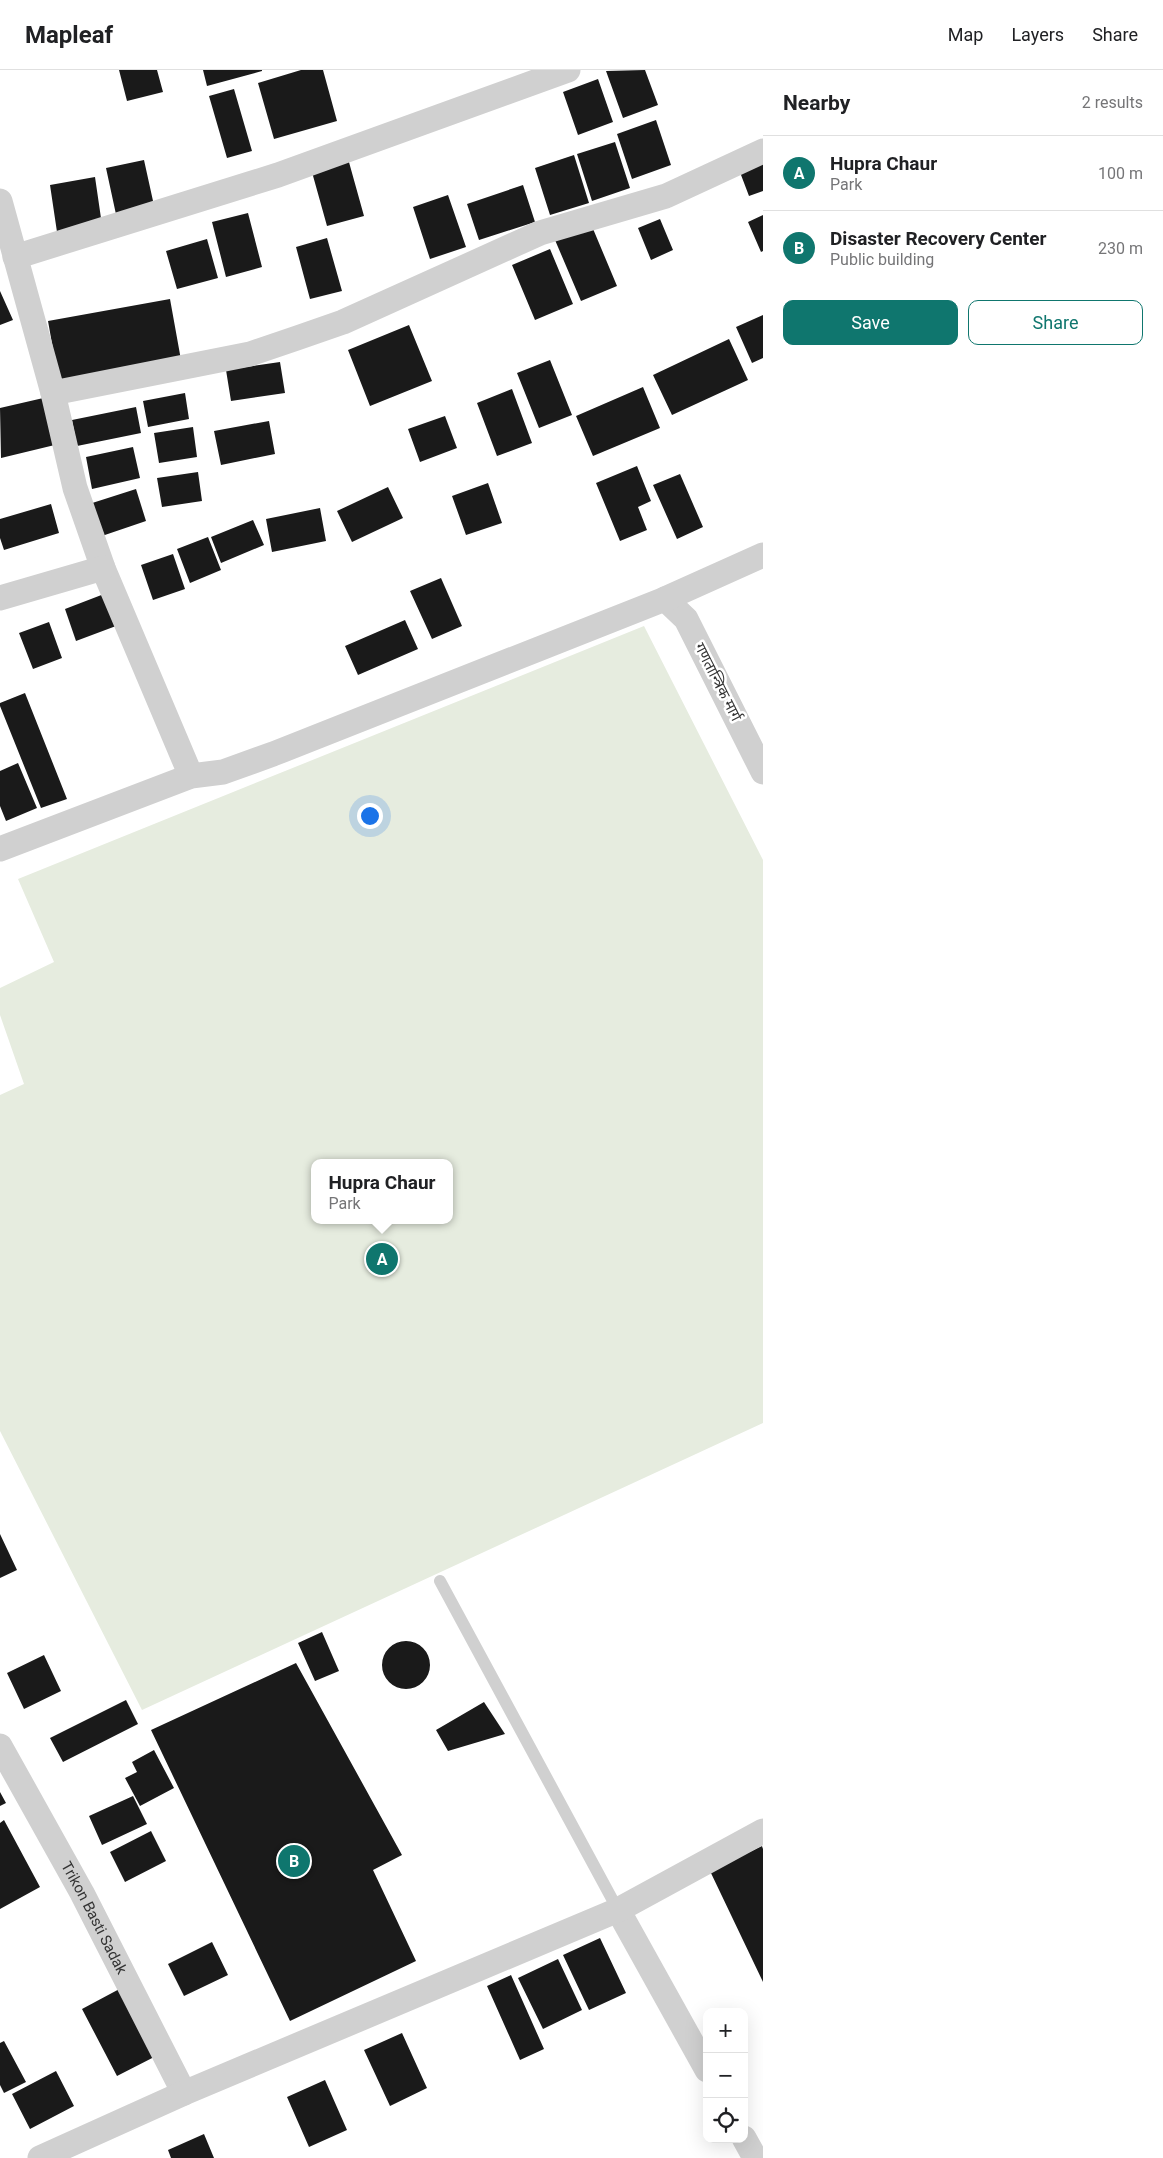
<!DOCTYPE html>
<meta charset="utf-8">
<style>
:root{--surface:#fff;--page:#f6f6f6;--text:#202124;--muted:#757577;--line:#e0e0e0;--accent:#0f766e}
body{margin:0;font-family:Roboto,"Noto Sans Devanagari",sans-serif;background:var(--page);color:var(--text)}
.controls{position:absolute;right:15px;bottom:15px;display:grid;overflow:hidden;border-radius:10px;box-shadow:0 5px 20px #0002}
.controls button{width:45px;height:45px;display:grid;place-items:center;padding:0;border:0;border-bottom:1px solid var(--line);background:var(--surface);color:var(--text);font:25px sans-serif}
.you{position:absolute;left:369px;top:745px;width:18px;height:18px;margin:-12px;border:4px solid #fff;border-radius:50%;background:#1a73e8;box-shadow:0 0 0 8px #1a73e833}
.badge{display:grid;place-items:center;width:32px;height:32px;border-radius:50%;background:var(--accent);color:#fff;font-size:16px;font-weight:700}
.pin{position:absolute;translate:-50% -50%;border:2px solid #fff;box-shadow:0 1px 5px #0006}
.popup{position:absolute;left:311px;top:1089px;width:142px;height:65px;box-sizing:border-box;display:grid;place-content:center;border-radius:10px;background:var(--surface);filter:drop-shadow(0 1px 4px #0005);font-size:16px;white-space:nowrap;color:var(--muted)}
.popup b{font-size:19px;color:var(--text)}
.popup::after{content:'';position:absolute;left:50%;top:100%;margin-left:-10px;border:10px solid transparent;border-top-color:var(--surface)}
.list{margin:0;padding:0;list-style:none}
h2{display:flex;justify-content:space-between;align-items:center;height:65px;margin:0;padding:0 20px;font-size:21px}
h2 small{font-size:16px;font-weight:400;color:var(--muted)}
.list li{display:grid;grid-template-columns:32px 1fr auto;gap:15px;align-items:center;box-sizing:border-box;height:75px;padding:0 20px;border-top:1px solid var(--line)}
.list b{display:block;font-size:19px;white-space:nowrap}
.list p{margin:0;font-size:16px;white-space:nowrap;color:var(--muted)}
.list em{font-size:16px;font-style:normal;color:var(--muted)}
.actions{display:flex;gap:10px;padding:15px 20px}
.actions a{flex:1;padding:11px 0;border:1px solid var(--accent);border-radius:10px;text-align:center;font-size:18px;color:var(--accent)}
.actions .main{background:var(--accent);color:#fff}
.icon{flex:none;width:28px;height:28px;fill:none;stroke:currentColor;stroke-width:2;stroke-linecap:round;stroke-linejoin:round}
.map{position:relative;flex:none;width:763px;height:2088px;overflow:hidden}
header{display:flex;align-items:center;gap:30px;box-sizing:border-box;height:70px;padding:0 25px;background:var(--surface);border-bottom:1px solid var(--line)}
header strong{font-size:24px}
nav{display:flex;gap:28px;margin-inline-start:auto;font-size:18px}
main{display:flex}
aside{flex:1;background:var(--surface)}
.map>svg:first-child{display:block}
.green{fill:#e6ecdf;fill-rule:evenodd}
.building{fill:#1a1a1a}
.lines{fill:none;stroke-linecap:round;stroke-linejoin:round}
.lane{stroke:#d0d0d0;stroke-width:12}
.street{stroke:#d0d0d0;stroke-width:25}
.labels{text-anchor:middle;stroke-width:5;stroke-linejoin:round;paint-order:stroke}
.street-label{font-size:15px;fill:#333;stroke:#fff}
</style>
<header>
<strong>Mapleaf</strong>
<nav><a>Map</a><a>Layers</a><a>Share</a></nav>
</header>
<main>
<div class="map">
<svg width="763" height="2088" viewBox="0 0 763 2088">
<rect width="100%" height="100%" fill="#fff"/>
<!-- green -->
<path class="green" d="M 644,556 L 763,790 L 763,1353 L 142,1640 L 0,1361 L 0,1025 L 24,1014 L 0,945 L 0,918 L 54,892 L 18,809 ZM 314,1093 L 450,1093 L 450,1150 L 314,1150 Z"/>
<!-- building -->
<path class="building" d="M 119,0 L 157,0 L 163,22 L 127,31 Z
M 203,0 L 262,0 L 262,1 L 207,16 Z
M 301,0 L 323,0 L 337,51 L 274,69 L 258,13 Z
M 645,0 L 658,35 L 623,48 L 606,1 Z
M 598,9 L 613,52 L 578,65 L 563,22 Z
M 234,19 L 252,81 L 227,88 L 209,26 Z
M 656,50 L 671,95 L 632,109 L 617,64 Z
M 615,72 L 630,118 L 592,131 L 577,84 Z
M 347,85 L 364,146 L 327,156 L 310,95 Z
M 574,85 L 589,133 L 550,145 L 535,98 Z
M 763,88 L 763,121 L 749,126 L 738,97 Z
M 144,90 L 155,140 L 117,149 L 106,98 Z
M 95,107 L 102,155 L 57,162 L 50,115 Z
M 523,115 L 535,152 L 479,170 L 467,134 Z
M 448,125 L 466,177 L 430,189 L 413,137 Z
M 248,143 L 262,197 L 226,207 L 212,152 Z
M 763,145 L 763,181 L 761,182 L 748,152 Z
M 660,149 L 673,180 L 651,190 L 638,158 Z
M 591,154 L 617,216 L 581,231 L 555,170 Z
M 327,168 L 342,221 L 310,229 L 296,177 Z
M 207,169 L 218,208 L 177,219 L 166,181 Z
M 550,179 L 573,234 L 535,250 L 512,195 Z
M 0,221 L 13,250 L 0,255 Z
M 170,229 L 181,290 L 59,313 L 48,251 Z
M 763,245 L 763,288 L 752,293 L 736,257 Z
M 409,255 L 432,311 L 370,336 L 348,280 Z
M 729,269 L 748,310 L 672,345 L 653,305 Z
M 550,290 L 572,345 L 539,358 L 517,303 Z
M 280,292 L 285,323 L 231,331 L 226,300 Z
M 643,317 L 660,358 L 593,386 L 576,346 Z
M 512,319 L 532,373 L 497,386 L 477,333 Z
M 185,323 L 189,349 L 148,357 L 143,331 Z
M 52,326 L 63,373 L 1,388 L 0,338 Z
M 136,337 L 141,363 L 77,376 L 72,350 Z
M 445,346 L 457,378 L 420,392 L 408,359 Z
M 269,351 L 275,384 L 221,395 L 214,361 Z
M 193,357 L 197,387 L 159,393 L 154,363 Z
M 133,377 L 140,408 L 92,419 L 86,387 Z
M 637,396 L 651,431 L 638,437 L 647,460 L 620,471 L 596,413 Z
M 198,402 L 202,431 L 162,437 L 157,408 Z
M 680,404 L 703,457 L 677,469 L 653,415 Z
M 488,413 L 502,453 L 466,465 L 452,426 Z
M 388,417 L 403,448 L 352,472 L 337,441 Z
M 136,419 L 146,451 L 96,468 L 86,435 Z
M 51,434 L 59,463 L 4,480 L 0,468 L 0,449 Z
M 320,438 L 326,471 L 272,482 L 266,449 Z
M 253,450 L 264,475 L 221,493 L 211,467 Z
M 208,467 L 221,500 L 190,513 L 177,479 Z
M 173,484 L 185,519 L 153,530 L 141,495 Z
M 441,508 L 462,556 L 432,569 L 410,521 Z
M 104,524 L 116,556 L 76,571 L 65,539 Z
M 405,550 L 418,579 L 358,605 L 345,576 Z
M 49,552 L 62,588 L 33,599 L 19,563 Z
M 25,623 L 67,729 L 41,738 L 0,636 L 0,633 Z
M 18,693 L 37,738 L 6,751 L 0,736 L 0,701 Z
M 0,1464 L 17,1500 L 0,1508 Z
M 322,1562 L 339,1601 L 315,1611 L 298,1573 Z
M382 1595a24 24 0 1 1 48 0a24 24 0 1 1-48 0Z
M 44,1585 L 61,1621 L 24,1639 L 7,1603 Z
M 296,1593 L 402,1785 L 373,1800 L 416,1891 L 290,1951 L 151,1660 Z
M 126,1630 L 138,1654 L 63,1692 L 50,1668 Z
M 484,1632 L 505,1664 L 448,1681 L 436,1660 Z
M 154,1680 L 174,1718 L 140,1736 L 125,1708 L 137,1702 L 132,1692 Z
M 0,1722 L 6,1733 L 0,1736 Z
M 133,1726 L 147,1754 L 102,1775 L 89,1746 Z
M 4,1750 L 40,1817 L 0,1839 L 0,1753 Z
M 151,1761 L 166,1791 L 125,1812 L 110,1782 Z
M 762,1776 L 763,1779 L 763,1912 L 710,1801 Z
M 600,1868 L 626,1923 L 589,1940 L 563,1885 Z
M 212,1872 L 228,1905 L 184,1926 L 168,1894 Z
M 558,1889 L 582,1940 L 543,1959 L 518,1908 Z
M 511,1905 L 544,1979 L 520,1990 L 487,1916 Z
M 125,1916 L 160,1984 L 117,2006 L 82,1939 Z
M 402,1963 L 427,2018 L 390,2036 L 364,1980 Z
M 4,1971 L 26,2012 L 4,2023 L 0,2015 L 0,1973 Z
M 56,2001 L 74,2036 L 30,2059 L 12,2024 Z
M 325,2010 L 347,2060 L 309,2077 L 287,2027 Z
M 204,2064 L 214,2088 L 171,2088 L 168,2080 Z"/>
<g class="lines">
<!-- lane -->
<path class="lane" d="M 440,1511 L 618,1840"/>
<!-- street -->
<g class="street">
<path d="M 0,131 L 53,323 L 75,418 L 103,498 L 191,706"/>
<path d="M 15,187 L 278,105 L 568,0"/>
<path d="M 53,323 L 250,284 L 297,268 L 343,252 L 540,163 L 666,126 L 763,81"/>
<path d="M 0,528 L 103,498"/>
<path d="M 665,529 L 686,549 L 763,702"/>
<path d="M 0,779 L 191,706 L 223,702 L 273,684 L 665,529 L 763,485"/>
<path id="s1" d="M 0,1676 L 82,1823 L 184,2023"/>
<path d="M 618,1840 L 707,2000"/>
<path d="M 744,2068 L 755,2088"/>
<path d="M 40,2088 L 184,2023 L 618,1840 L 763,1761"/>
</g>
</g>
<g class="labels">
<!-- street labels -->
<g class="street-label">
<text transform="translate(718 612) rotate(63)" y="5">गणतान्त्रिक मार्ग</text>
<text dy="5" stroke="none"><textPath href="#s1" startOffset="196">Trikon Basti Sadak</textPath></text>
</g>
</g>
</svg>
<div class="controls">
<button>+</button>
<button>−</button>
<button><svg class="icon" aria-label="locate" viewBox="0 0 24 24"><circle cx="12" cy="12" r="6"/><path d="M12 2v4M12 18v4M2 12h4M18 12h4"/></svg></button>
</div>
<div class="you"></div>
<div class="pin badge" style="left:382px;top:1189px">A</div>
<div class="popup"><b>Hupra Chaur</b>Park</div>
<div class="pin badge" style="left:294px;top:1791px">B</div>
</div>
<aside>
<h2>Nearby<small>2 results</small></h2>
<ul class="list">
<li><span class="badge">A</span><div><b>Hupra Chaur</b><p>Park</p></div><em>100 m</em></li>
<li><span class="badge">B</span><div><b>Disaster Recovery Center</b><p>Public building</p></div><em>230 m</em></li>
</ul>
<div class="actions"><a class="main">Save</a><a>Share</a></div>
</aside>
</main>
